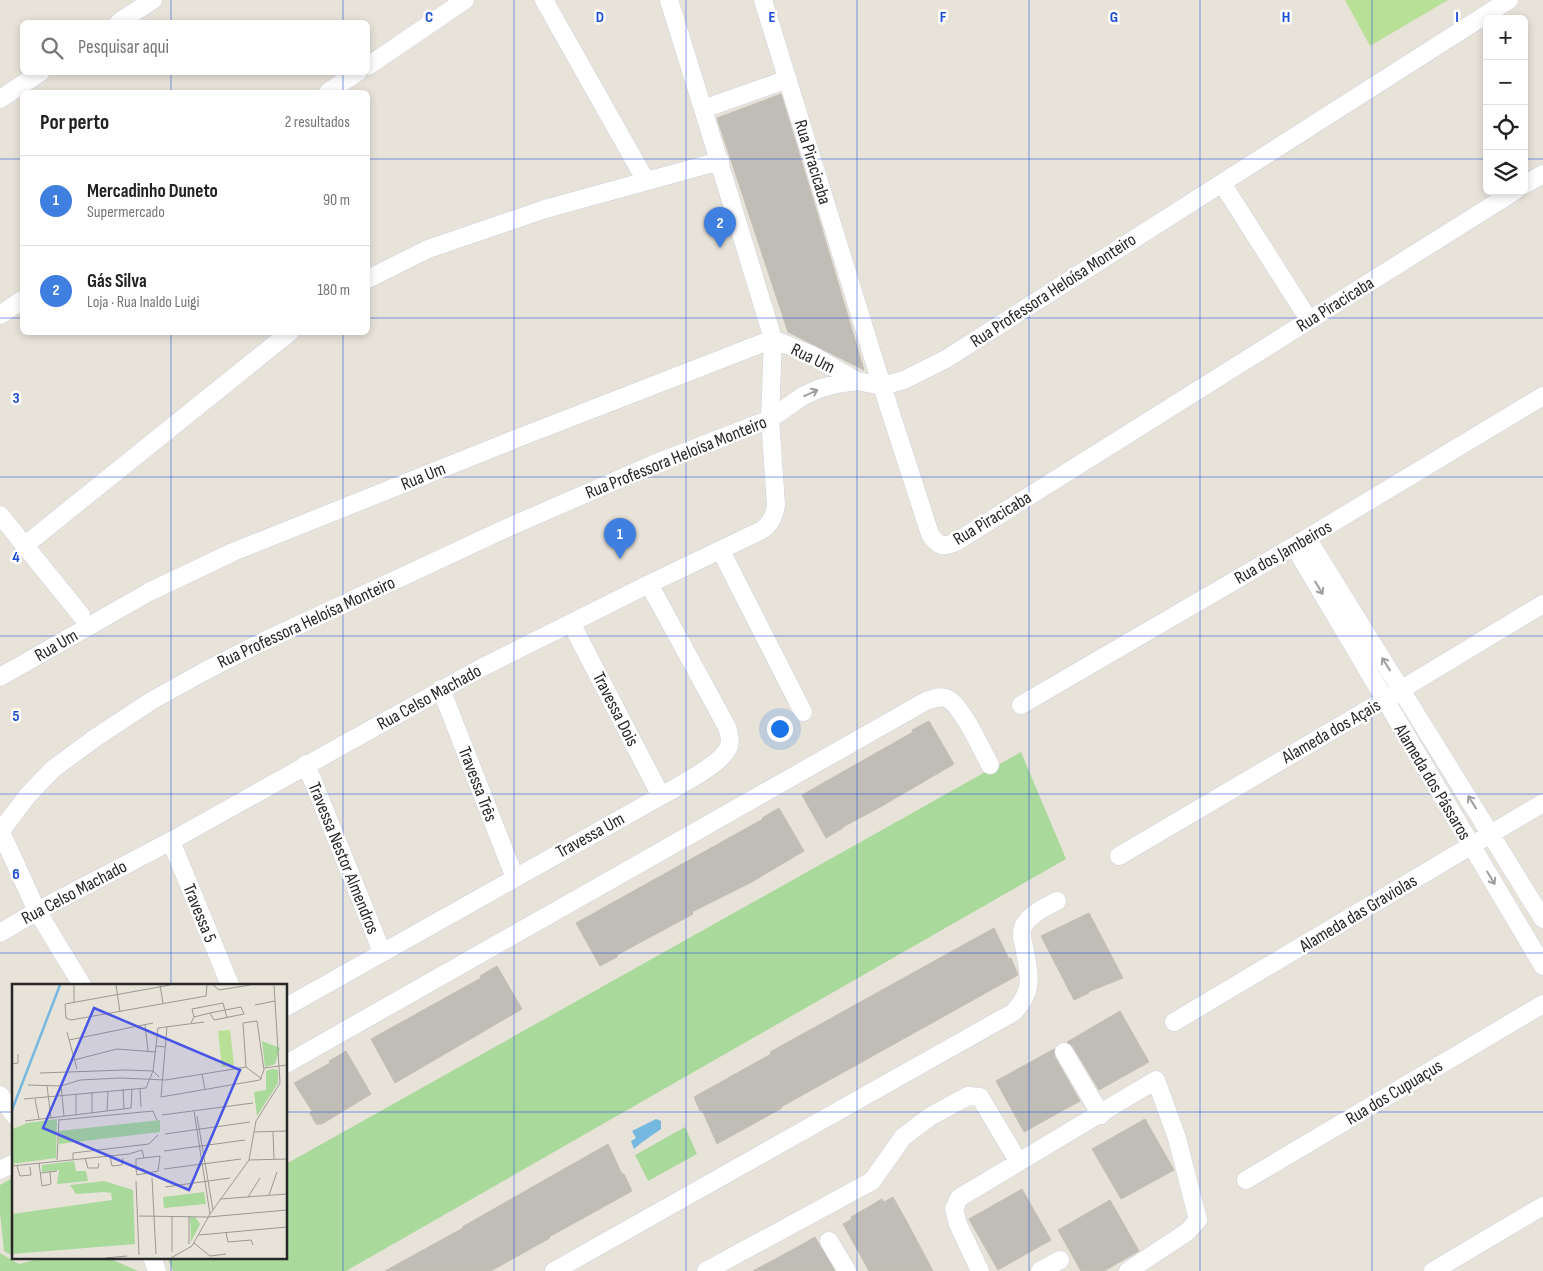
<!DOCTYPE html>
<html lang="pt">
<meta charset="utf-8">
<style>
:root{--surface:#fff;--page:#f2f2f2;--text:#222;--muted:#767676;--line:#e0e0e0;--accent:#b45309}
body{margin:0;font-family:"Sofia Sans Condensed",sans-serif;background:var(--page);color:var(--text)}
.controls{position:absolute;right:15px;top:15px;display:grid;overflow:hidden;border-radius:8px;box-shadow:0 2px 8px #0003}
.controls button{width:45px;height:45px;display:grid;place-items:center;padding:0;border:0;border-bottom:1px solid var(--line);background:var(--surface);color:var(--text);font:25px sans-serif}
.you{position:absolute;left:779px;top:728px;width:18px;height:18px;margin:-12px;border:4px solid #fff;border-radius:50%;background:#1a73e8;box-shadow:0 0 0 8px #1a73e833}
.badge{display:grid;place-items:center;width:32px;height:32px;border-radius:50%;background:var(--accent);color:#fff;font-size:16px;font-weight:700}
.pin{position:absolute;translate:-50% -41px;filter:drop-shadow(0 1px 2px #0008)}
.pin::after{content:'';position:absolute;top:26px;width:18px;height:15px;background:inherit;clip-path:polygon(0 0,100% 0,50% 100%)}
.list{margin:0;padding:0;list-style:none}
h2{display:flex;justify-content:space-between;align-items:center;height:65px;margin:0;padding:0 20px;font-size:21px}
h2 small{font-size:16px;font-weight:400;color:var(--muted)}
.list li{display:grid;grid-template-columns:32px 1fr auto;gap:15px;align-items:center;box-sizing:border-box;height:90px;padding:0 20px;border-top:1px solid var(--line)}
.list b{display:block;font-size:19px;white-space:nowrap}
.list p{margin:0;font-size:16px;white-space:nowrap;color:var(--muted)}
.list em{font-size:16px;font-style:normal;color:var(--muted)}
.icon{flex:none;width:28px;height:28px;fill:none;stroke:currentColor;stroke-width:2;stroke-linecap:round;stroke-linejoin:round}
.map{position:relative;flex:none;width:1543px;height:1271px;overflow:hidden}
.search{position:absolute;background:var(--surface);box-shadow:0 2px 8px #0003;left:20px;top:20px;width:350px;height:55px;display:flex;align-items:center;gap:12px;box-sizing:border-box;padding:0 18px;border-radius:8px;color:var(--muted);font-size:19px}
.panel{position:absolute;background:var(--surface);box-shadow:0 2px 8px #0003;left:20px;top:90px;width:350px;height:245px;border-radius:8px}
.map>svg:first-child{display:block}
.green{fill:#a9d99b}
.pitch{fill:#b9e097}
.water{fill:#76b9e0}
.building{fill:#c0bdb6;stroke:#c3bfb3}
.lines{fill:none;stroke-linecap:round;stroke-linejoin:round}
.minor-casing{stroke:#cfd0de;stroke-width:19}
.minor{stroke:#fff;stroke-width:18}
.oneway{stroke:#9e9e9e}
.grid{fill:none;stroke:#1d4ed8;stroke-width:1;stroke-opacity:0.55}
.labels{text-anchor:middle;stroke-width:5;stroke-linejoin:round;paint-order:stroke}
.street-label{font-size:18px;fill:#272727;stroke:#fff}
.inset-river{fill:none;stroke:#76b9e0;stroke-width:2.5}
.inset-road{fill:none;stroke:#9b9892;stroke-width:1}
.view{fill:#4955e5;fill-opacity:0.15;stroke:#4955e5;stroke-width:2.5}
.inset-edge{fill:none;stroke:#272727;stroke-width:2.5}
.grid-label{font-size:16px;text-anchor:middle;font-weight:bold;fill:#1d4ed8;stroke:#fff;stroke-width:5;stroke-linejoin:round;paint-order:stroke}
</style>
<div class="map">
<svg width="1543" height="1271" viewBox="0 0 1543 1271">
<rect width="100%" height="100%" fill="#e8e3d9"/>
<!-- green -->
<path class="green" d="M 1021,752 L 1066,859 L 346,1271 L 173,1271 L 167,1257 L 286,1257 L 286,1164 Z
M 685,1127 L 697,1154 L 648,1181 L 635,1155 Z
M 14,1177 L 14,1257 L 4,1251 L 0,1213 L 0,1185 Z
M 0,1250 L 0,1253 L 19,1264 L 46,1257 L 106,1257 L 138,1271 L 0,1271 Z"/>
<!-- pitch -->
<path class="pitch" d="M 1345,0 L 1448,0 L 1370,46 Z"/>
<!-- water -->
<path class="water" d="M 656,1119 L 661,1121 L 661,1129 L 641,1143 L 634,1149 L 631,1141 L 636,1138 L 632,1131 Z"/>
<!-- building -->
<path class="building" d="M 781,94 L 819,219 L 864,370 L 788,332 L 717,118 Z
M 929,721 L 954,764 L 882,806 L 843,827 L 843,828 L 826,838 L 802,795 L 913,732 L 912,730 Z
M 779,808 L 804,851 L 750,883 L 692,912 L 693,914 L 617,955 L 617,957 L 600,966 L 576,923 L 763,819 L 762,818 Z
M 1089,913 L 1123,978 L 1088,992 L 1089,993 L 1074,1000 L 1041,936 Z
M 994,928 L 1009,959 L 1011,958 L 1018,975 L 781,1107 L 782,1108 L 717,1144 L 702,1110 L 700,1111 L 694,1097 L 771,1054 L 770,1052 Z
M 497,966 L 522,1009 L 395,1083 L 371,1039 L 481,978 L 480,976 Z
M 1120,1011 L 1149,1062 L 1099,1090 L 1073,1047 L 1067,1042 Z
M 1054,1049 L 1055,1057 L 1080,1101 L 1024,1132 L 996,1081 Z
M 346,1051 L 371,1094 L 322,1124 L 316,1124 L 310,1113 L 312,1111 L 294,1083 L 330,1063 L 329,1061 Z
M 1145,1119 L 1174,1170 L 1121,1199 L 1092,1149 Z
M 608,1144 L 622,1174 L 624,1174 L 632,1191 L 549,1237 L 550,1238 L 491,1271 L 385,1271 L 463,1228 L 462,1227 Z
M 1022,1189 L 1051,1240 L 998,1270 L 969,1219 Z
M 893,1197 L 907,1222 L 933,1271 L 869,1271 L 843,1224 L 852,1219 L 851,1217 L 882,1199 L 884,1202 Z
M 1110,1200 L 1139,1251 L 1104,1271 L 1081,1271 L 1058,1230 Z
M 815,1237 L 835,1271 L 753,1271 L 801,1245 Z"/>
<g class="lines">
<defs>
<path id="minor" d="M 544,0 L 646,181
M 669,0 L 703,109
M 763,0 L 882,386 L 930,534 C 941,551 949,546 964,537 L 1515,191
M 119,22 L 153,0
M 368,66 L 465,0
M 328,92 L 358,72
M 0,99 L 41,72
M 1222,183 L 1309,320
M 1524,185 L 1543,174
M 368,279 L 428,249 L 545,209 L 720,161
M 0,315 L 22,300
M 0,515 L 81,615
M 1307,538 L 1543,919
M 24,546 L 290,332
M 1294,546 L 1543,966
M 721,551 L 803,712
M 571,623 L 661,796
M 0,677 L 149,592 L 233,552 L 518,438 L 773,339 L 812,355 L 857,381
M 441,689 L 515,878
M 1021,705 L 1294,546 L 1543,396
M 306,764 L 382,952
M 0,832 L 28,795 L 53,769 L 95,738 L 151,701 L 205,671 L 258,644 L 509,527 L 654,464 L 770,419 L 803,396 L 818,389 L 836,384 L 857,381 L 882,386 L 904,380 L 946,359 L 1509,0
M 1,832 L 37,911 L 82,985
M 171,841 L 230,985
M 1119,856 L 1384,700 L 1543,604
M 0,933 L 37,911 L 171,841 L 479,669 L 649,584 L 762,530 C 771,523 774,517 776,505 L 770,419 L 773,339 L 703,109 L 788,79
M 286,1007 L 661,796 C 678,786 723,764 729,746 C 731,740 729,733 727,727 L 649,584
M 1174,1022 L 1543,803
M 1064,1052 L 1101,1115
M 286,1064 L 926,701 C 933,699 941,695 948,699 C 962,706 982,750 990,765
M 0,1095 L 14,1115
M 0,1170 L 14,1163
M 1246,1180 L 1543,1004
M 829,1241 L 847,1271
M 152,1257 L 157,1271
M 554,1271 L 1014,1012 C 1035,989 1029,974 1024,946 C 1022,940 1021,933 1023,927 C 1029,914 1046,907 1057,901
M 706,1271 L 872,1181 L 903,1137 L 931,1116 L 968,1096 L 980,1097 L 1018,1161
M 980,1271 L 958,1224 L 954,1209 L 959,1198 L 1156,1080 L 1177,1138 L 1198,1220 L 1187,1232 L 1128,1271
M 1040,1271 L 1060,1260
M 1433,1271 L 1543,1206"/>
</defs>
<!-- minor casing -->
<use href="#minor" class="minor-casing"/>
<!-- minor -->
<use href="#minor" class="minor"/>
</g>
<!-- one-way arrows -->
<defs><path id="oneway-shaft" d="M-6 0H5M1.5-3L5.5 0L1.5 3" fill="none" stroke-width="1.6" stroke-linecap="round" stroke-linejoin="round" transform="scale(1.25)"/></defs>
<g class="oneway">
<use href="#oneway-shaft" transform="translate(811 393) rotate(-25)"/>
<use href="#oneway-shaft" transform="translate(1319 588) rotate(59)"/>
<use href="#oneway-shaft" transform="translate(1386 664) rotate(-122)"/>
<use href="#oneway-shaft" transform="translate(1472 802) rotate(-122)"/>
<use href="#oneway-shaft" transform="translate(1491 878) rotate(59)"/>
</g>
<!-- grid -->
<path class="grid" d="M 171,0 L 171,22M 343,0 L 343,22M 514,0 L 514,1271M 686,0 L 686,1271M 857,0 L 857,1271M 1029,0 L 1029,1271M 1200,0 L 1200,1271M 1372,0 L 1372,1271M 171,72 L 171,92M 343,72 L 343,92M 0,159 L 22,159M 368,159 L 1487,159M 1524,159 L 1543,159M 0,318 L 22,318M 368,318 L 1543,318M 171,332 L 171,985M 343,332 L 343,1271M 0,477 L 1543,477M 0,636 L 1543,636M 0,794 L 1543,794M 0,953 L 1543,953M 0,1112 L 14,1112M 286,1112 L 1543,1112M 171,1257 L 171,1271"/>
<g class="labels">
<!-- street labels -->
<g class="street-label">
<text transform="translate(813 162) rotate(73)" y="6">Rua Piracicaba</text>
<text transform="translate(1053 290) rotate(-33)" y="6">Rua Professora Heloísa Monteiro</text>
<text transform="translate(1335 304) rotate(-32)" y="6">Rua Piracicaba</text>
<text transform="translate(813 358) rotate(26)" y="6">Rua Um</text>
<text transform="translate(676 457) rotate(-22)" y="6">Rua Professora Heloísa Monteiro</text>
<text transform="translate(423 476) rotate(-22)" y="6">Rua Um</text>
<text transform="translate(992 518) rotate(-31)" y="6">Rua Piracicaba</text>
<text transform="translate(1283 552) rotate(-30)" y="6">Rua dos Jambeiros</text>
<text transform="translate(306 622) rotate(-25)" y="6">Rua Professora Heloísa Monteiro</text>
<text transform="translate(56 645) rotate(-30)" y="6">Rua Um</text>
<text transform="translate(429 697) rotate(-29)" y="6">Rua Celso Machado</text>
<text transform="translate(616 709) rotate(63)" y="6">Travessa Dois</text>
<text transform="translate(1331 731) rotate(-30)" y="6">Alameda dos Açais</text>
<text transform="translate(1433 782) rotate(59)" y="6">Alameda dos Pássaros</text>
<text transform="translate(478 784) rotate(69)" y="6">Travessa Três</text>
<text transform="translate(590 835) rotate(-29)" y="6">Travessa Um</text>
<text transform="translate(344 858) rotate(68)" y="6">Travessa Nestor Almendros</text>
<text transform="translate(74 892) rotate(-28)" y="6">Rua Celso Machado</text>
<text transform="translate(200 913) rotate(68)" y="6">Travessa 5</text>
<text transform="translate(1358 913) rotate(-31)" y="6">Alameda das Graviolas</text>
<text transform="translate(1394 1092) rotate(-31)" y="6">Rua dos Cupuaçus</text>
</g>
</g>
<!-- overview -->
<g transform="translate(12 984)">
<rect width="275" height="275" fill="#e8e3d9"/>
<path d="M 250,57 L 268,64 L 263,80 L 253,83 ZM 260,85 L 266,86 L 266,99 L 245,132 L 242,108 L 254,106 L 254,87 ZM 45,135 L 44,174 L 0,180 L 1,145 L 15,139 ZM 148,136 L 148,148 L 47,160 L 47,147 ZM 62,177 L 64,187 L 74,187 L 76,197 L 45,200 L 47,186 L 30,188 L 30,181 ZM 92,197 L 121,206 L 123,260 L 0,270 L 0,230 L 100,216 L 99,209 L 92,208 L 64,210 L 58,201 ZM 192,208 L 194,220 L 152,224 L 151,213 ZM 178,233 L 183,233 L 188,240 L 179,258 Z" fill="#a9d99b"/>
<path d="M 218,46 L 222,81 L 210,83 L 206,47 Z" fill="#b9e097"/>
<path class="inset-river" d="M 0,126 L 48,1"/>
<path class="inset-road" d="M 62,1 L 62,18M 104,1 L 108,28M 148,1 L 151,19M 158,1 L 53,20 L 54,34 L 59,36 L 194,12 L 195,1M 201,1 L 207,6 L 238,1M 243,21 L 263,17M 182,33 L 180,25 L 211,19 L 215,34M 179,39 L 182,33 L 198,29 L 213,26 L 229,23 L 232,30 L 202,36 L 198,29M 133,41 L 136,67M 155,43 L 149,113 L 248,96 L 252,86 L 245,37 L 231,39 L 234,83M 55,48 L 65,85M 57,56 L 141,39M 144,62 L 146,44 L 192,38M 62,76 L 105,65 L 144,68M 0,80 L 6,79 L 6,70M 252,84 L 275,81M 28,89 L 113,86 L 141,87 L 147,93M 190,90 L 193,106M 16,101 L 49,102 L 68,96 L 109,94 L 154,96 L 234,83 L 250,95M 35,102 L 39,134M 49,102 L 52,132M 111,105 L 112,125M 128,105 L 129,123M 12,115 L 134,104 L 141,87 L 144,62 L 153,63M 23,115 L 27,135M 95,127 L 96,107M 182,127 L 198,230M 80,129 L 80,108M 64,131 L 64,110M 150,131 L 241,119M 185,132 L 201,226M 47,136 L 141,127 L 145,136M 13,137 L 119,124 L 120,105M 242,148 L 275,147M 261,148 L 262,175M 153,150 L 238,138M 152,167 L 233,156M 98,172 L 100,182 L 110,181 L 111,174M 73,174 L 76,184 L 86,184 L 87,179M 61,175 L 61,169 L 137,160 L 146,151M 45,176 L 47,135M 237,176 L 275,175M 27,179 L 30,202 L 39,200 L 38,188M 0,182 L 117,170 L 130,166 L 132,174M 5,182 L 8,192 L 19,191 L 18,183M 152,185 L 229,175M 124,186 L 125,191 L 146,187 L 148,172 L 124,175 L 124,186 L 132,185M 29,189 L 45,187M 140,194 L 144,270M 124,197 L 127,271M 153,203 L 218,194M 257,211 L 265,188M 236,213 L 248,194M 208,215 L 275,210M 127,232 L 196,233 L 275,226M 177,232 L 177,260M 160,233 L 160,268M 214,248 L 216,258 L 239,256 L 241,261M 187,251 L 275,243M 182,259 L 198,272 L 214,270M 94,274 L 115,272M 159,274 L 180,262 L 198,230 L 237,176 L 244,137 L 268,99 L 262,1"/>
<path class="view" d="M 82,24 L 228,86 L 177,206 L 31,144 Z"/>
<rect width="275" height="275" class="inset-edge"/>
</g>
<g class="grid-label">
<text x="429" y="22">C</text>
<text x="600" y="22">D</text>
<text x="772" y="22">E</text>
<text x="943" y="22">F</text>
<text x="1114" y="22">G</text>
<text x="1286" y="22">H</text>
<text x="1457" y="22">I</text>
<text x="16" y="403">3</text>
<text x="16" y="562">4</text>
<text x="16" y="721">5</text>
<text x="16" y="879">6</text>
</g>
</svg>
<div class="controls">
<button>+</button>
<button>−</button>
<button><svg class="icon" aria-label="locate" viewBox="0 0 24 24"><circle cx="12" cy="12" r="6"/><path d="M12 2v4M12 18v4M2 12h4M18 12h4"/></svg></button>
<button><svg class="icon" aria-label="layers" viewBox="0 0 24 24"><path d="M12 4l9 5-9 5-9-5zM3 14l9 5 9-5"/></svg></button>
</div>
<div class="you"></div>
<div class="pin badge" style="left:620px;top:559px;background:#3f7fe0">1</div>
<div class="pin badge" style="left:720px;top:248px;background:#3f7fe0">2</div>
<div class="search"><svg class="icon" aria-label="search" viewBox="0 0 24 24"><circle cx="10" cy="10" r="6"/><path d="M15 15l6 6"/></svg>Pesquisar aqui</div>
<section class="panel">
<h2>Por perto<small>2 resultados</small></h2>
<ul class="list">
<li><span class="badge" style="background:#3f7fe0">1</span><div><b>Mercadinho Duneto</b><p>Supermercado</p></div><em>90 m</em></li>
<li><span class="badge" style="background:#3f7fe0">2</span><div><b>Gás Silva</b><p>Loja · Rua Inaldo Luigi</p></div><em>180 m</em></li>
</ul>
</section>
</div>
